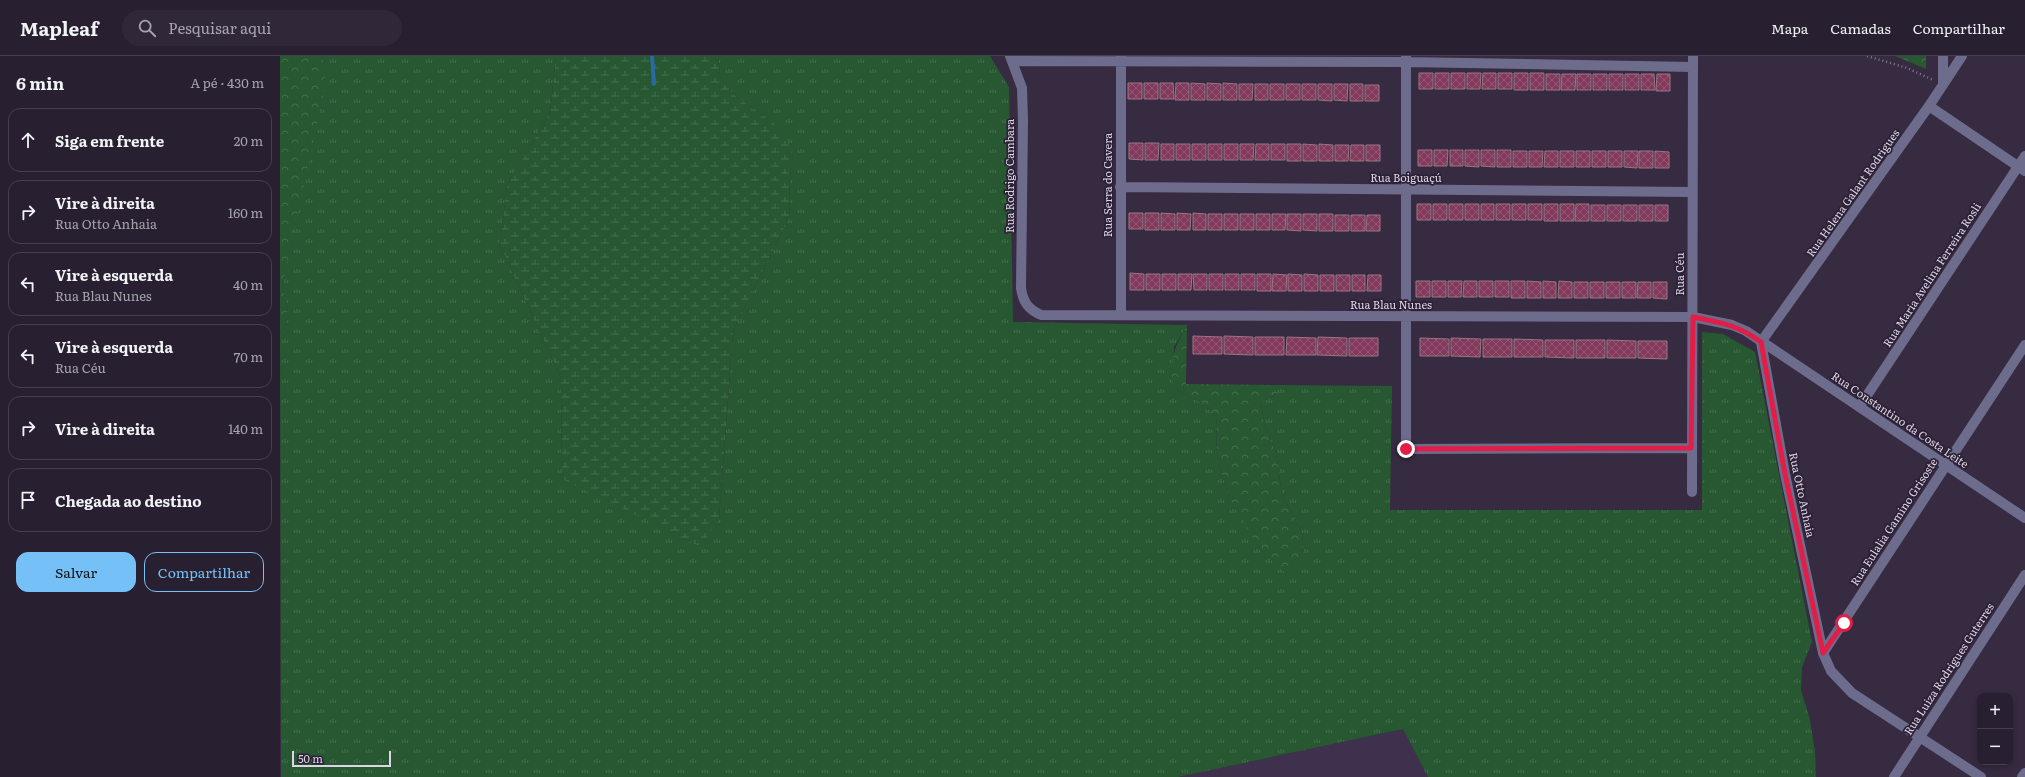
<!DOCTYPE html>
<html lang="pt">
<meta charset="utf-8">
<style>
:root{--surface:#282031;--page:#302839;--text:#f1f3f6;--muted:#a5a3ab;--line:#443e4d;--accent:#75c0f6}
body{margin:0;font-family:Literata,serif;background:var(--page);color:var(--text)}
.controls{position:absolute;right:12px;bottom:12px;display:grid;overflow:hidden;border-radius:8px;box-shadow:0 2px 6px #0003}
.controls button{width:36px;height:36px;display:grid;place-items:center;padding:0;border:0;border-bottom:1px solid var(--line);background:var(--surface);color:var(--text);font:20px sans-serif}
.scale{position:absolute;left:12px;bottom:10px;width:99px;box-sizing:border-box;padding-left:4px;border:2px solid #dcd5e4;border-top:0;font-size:11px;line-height:14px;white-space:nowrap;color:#dcd5e4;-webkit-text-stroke:3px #2c2137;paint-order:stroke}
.stop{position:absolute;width:12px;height:12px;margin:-9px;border:3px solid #e11d48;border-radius:50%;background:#fff}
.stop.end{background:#e11d48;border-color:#fff;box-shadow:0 1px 4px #0008}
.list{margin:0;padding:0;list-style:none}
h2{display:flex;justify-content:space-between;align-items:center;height:52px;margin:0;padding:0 16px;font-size:17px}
h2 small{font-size:13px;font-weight:400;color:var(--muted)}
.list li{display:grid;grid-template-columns:26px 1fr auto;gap:12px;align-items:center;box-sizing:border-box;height:64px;margin:0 8px 8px;padding:0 8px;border:1px solid var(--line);border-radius:12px}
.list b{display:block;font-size:15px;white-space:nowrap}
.list p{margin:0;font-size:13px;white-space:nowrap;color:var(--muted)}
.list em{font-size:13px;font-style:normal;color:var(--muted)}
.actions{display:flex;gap:8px;padding:12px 16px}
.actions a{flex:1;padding:9px 0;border:1px solid var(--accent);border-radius:12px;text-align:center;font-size:14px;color:var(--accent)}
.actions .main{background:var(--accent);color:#111}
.icon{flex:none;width:22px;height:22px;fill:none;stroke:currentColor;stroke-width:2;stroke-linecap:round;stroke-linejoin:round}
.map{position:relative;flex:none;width:1745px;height:721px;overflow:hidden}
header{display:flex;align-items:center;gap:24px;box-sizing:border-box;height:56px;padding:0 20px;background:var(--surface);border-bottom:1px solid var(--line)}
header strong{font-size:19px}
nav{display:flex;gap:22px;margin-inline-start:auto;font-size:14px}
.search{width:280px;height:36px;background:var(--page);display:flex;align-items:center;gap:10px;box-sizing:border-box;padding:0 14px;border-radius:22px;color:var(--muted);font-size:15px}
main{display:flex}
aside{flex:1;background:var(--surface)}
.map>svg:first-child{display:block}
.built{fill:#3f314d}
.grass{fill:url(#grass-tufts)}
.forest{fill:url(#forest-crowns)}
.wetland{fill:url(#wetland-marsh)}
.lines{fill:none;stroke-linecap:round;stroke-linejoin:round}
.stream{stroke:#276ba2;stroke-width:4}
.building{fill:url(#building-cross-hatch);stroke:#967783}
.path{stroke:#847b8e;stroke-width:2.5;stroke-dasharray:1 3;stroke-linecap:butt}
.minor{stroke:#6e6c8c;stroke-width:10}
.route{stroke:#e11d48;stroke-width:5}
.labels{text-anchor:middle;stroke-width:3.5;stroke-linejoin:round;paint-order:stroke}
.street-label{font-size:11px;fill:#dcd5e4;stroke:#2c2137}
</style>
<header>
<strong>Mapleaf</strong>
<div class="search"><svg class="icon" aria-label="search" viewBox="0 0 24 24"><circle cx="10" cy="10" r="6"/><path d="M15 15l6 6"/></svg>Pesquisar aqui</div>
<nav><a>Mapa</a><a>Camadas</a><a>Compartilhar</a></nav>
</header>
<main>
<aside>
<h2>6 min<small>A pé · 430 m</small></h2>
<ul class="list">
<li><svg class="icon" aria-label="ahead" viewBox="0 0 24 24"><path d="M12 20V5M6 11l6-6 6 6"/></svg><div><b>Siga em frente</b></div><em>20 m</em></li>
<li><svg class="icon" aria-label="right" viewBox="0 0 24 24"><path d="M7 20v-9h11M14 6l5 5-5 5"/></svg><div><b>Vire à direita</b><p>Rua Otto Anhaia</p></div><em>160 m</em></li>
<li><svg class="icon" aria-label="left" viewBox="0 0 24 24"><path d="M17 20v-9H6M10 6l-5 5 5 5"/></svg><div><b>Vire à esquerda</b><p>Rua Blau Nunes</p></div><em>40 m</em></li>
<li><svg class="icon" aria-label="left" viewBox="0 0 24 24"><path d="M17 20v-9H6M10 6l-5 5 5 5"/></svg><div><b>Vire à esquerda</b><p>Rua Céu</p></div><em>70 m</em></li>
<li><svg class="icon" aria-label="right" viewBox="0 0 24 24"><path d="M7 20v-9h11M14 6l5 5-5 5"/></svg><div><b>Vire à direita</b></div><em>140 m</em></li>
<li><svg class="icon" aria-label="arrive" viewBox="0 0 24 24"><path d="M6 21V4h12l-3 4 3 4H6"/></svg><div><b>Chegada ao destino</b></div></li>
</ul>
<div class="actions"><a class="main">Salvar</a><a>Compartilhar</a></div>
</aside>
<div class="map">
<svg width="1745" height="721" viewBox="0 0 1745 721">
<defs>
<pattern id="grass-tufts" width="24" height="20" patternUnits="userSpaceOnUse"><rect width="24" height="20" fill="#275831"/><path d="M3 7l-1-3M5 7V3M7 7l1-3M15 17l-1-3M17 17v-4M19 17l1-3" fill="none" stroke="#466f4f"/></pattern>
<pattern id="forest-crowns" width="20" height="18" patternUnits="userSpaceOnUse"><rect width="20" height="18" fill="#275831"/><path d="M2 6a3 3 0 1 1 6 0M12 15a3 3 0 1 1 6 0" fill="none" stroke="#466f4f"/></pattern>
<pattern id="wetland-marsh" width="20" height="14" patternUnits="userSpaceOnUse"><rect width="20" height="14" fill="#275831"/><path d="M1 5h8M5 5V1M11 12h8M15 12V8" fill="none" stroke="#466f4f"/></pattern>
<pattern id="building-cross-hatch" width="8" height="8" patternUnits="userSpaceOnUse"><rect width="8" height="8" fill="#83395c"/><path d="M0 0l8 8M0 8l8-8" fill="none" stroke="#945573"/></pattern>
</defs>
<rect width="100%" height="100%" fill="#362b41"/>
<!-- built -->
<path class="built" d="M 1123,673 L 1148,721 L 898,721 Z"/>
<!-- grass -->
<path class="grass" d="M 41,0 L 276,0 L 270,57 L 227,129 L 220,189 L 281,322 L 282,423 L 439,463 L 453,275 L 509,162 L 510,121 L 513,100 L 489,63 L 454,39 L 440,21 L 438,0 L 710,0 L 729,31 L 733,266 L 907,269 L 894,291 L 893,332 L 920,346 L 936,360 L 937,401 L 949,441 L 1023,498 L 1022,476 L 1002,439 L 996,397 L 984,367 L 981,347 L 998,337 L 993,329 L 1112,330 L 1110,454 L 1422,454 L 1422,276 L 1443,278 L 1475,296 L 1532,586 L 1522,611 L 1521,634 L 1530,664 L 1535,695 L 1536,721 L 1148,721 L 1123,673 L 898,721 L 1,721 L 0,277 C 12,265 6,245 2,231 L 45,9 Z"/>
<!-- forest -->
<path class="forest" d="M 0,0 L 41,0 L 45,9 L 44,35 L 2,231 C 6,245 12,265 0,277 Z
M 1615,0 L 1646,0 L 1646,13 Z
M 907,269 L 906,328 L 993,329 L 998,337 L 981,347 L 984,367 L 996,397 L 1002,439 L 1022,476 L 1023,498 L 1020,508 L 1013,516 L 1003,515 L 980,494 L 949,441 L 937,401 L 936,360 L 920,346 L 893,332 C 890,302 893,294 907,269 Z"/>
<!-- wetland -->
<path class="wetland" d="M 276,0 L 438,0 L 440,21 L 454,39 L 489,63 L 505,79 L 513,100 L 510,121 L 509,162 L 453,275 L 439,463 L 421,491 L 282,423 L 281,322 L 220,189 L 227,129 L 270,57 Z"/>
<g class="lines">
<!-- stream -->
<path class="stream" d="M 372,0 L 374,28"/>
</g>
<!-- building -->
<path class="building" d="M 1139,17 L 1153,17 L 1153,33 L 1139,33 Z
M 1155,17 L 1169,17 L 1169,33 L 1155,33 Z
M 1171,17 L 1185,17 L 1185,33 L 1171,33 Z
M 1187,17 L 1201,17 L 1200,33 L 1187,33 Z
M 1203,17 L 1216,17 L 1216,33 L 1202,33 Z
M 1218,17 L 1232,17 L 1232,33 L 1218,33 Z
M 1234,17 L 1248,17 L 1248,34 L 1234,34 Z
M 1250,17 L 1264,17 L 1264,34 L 1250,34 Z
M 1266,18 L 1280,18 L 1280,34 L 1266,34 Z
M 1282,18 L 1296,18 L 1295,34 L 1281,34 Z
M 1297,18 L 1311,18 L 1311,34 L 1297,34 Z
M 1313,18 L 1327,18 L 1327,34 L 1313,34 Z
M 1329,18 L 1343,18 L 1343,34 L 1329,34 Z
M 1345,18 L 1359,18 L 1359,34 L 1345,34 Z
M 1361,18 L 1374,18 L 1375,34 L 1361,34 Z
M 1377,18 L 1390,18 L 1390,35 L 1376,35 Z
M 848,27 L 862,27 L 862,43 L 848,43 Z
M 864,27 L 878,27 L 878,43 L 864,43 Z
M 880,27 L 893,27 L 894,43 L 880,43 Z
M 896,27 L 909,27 L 909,44 L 895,44 Z
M 911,27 L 925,28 L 925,44 L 911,44 Z
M 927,27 L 941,28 L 941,44 L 927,44 Z
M 943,27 L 957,28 L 957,44 L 943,44 Z
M 959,28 L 973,28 L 972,44 L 959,44 Z
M 975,28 L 988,28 L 988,44 L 975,44 Z
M 990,28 L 1004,28 L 1004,44 L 990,44 Z
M 1006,28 L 1020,28 L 1020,44 L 1006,44 Z
M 1022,28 L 1036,28 L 1036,44 L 1022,44 Z
M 1038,28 L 1052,28 L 1052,45 L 1038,44 Z
M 1054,28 L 1068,28 L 1067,45 L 1054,44 Z
M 1070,28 L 1083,28 L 1083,45 L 1070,45 Z
M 1085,29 L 1099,29 L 1099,45 L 1085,45 Z
M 849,87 L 863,87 L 863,104 L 849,103 Z
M 865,87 L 879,87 L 878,104 L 865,104 Z
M 881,88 L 894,88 L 894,104 L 881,104 Z
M 896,88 L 910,88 L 910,104 L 896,104 Z
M 912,88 L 926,88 L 926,104 L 912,104 Z
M 928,88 L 942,88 L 942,104 L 928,104 Z
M 944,88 L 958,88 L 958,104 L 944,104 Z
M 960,88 L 974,88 L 973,104 L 960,104 Z
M 976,88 L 989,88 L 989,104 L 975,104 Z
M 991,88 L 1005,88 L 1005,104 L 991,104 Z
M 1007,88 L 1021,88 L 1021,105 L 1007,105 Z
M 1023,88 L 1037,89 L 1037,105 L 1023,105 Z
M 1039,88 L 1053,89 L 1053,105 L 1039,105 Z
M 1055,89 L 1069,89 L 1068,105 L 1055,105 Z
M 1071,89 L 1084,89 L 1084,105 L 1070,105 Z
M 1086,89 L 1100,89 L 1100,105 L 1086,105 Z
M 1138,94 L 1152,94 L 1152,110 L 1138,110 Z
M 1154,94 L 1168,94 L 1167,110 L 1154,110 Z
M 1170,94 L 1183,94 L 1183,110 L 1170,110 Z
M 1185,94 L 1199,94 L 1199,111 L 1185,110 Z
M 1201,94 L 1215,94 L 1215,111 L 1201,110 Z
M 1217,94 L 1231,94 L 1231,111 L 1217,111 Z
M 1233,95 L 1247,95 L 1247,111 L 1233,111 Z
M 1249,95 L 1263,95 L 1262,111 L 1249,111 Z
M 1265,95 L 1278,95 L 1278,111 L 1264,111 Z
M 1280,95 L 1294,95 L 1294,111 L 1280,111 Z
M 1296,95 L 1310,95 L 1310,111 L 1296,111 Z
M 1312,95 L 1326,95 L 1326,111 L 1312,111 Z
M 1328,95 L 1342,95 L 1342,111 L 1328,111 Z
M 1344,95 L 1358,95 L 1357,112 L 1344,111 Z
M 1359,95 L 1373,95 L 1373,112 L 1359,112 Z
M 1375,95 L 1389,96 L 1389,112 L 1375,112 Z
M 1137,148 L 1151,148 L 1151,164 L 1137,164 Z
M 1153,148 L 1167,148 L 1167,164 L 1153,164 Z
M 1169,148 L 1183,148 L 1183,164 L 1169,164 Z
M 1185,148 L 1199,148 L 1199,164 L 1185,164 Z
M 1201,148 L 1214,148 L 1214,164 L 1201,164 Z
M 1216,148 L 1230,148 L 1230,164 L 1216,164 Z
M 1232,148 L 1246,148 L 1246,164 L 1232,164 Z
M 1248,148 L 1262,148 L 1262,164 L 1248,164 Z
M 1264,148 L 1278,148 L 1278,165 L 1264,165 Z
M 1280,148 L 1294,148 L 1294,165 L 1280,165 Z
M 1296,148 L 1309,148 L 1309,165 L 1295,165 Z
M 1311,149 L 1325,149 L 1325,165 L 1311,165 Z
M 1327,149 L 1341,149 L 1341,165 L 1327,165 Z
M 1343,149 L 1357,149 L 1357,165 L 1343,165 Z
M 1359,149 L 1373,149 L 1373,165 L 1359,165 Z
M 1375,149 L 1388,149 L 1388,165 L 1375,165 Z
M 849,157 L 863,157 L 863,173 L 849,173 Z
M 865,157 L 879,157 L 879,174 L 865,174 Z
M 881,157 L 895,158 L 895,174 L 881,174 Z
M 897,157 L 911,158 L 910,174 L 897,174 Z
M 913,157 L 926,158 L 926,174 L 913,174 Z
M 928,158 L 942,158 L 942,174 L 928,174 Z
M 944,158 L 958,158 L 958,174 L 944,174 Z
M 960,158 L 974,158 L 974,174 L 960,174 Z
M 976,158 L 990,158 L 990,174 L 976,174 Z
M 992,158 L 1006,158 L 1005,174 L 992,174 Z
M 1007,158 L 1021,158 L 1021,175 L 1007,174 Z
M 1023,158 L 1037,158 L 1037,175 L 1023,174 Z
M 1039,158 L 1053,158 L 1053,175 L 1039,175 Z
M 1055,159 L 1069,159 L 1069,175 L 1055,175 Z
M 1071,159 L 1085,159 L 1085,175 L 1071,175 Z
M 1087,159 L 1100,159 L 1100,175 L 1086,175 Z
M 850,217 L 864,218 L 864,234 L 850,234 Z
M 866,218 L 880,218 L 880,234 L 866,234 Z
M 882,218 L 896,218 L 896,234 L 882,234 Z
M 898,218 L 912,218 L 911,234 L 898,234 Z
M 913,218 L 927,218 L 927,234 L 914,234 Z
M 929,218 L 943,218 L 943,234 L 929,234 Z
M 945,218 L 959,218 L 959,234 L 945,234 Z
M 961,218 L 975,218 L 975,234 L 961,234 Z
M 977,218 L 991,218 L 991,235 L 977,235 Z
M 993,218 L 1007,219 L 1006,235 L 992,235 Z
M 1008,218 L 1022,219 L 1022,235 L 1008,235 Z
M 1024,218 L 1038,219 L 1038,235 L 1024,235 Z
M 1040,219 L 1054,219 L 1054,235 L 1040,235 Z
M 1056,219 L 1070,219 L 1070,235 L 1056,235 Z
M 1072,219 L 1085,219 L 1085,235 L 1072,235 Z
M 1088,219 L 1101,219 L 1101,235 L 1087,235 Z
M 1136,225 L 1150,225 L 1150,241 L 1136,241 Z
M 1152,225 L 1166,225 L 1166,241 L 1152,241 Z
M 1168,225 L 1182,225 L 1181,241 L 1168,241 Z
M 1184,225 L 1197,225 L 1197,241 L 1183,241 Z
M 1199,225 L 1213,225 L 1213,241 L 1199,241 Z
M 1215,225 L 1229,225 L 1229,241 L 1215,241 Z
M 1231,225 L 1245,225 L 1245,242 L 1231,242 Z
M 1247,225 L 1261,226 L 1261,242 L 1247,242 Z
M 1263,225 L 1276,226 L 1276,242 L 1263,242 Z
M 1279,225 L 1292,226 L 1292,242 L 1278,242 Z
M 1294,226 L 1308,226 L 1308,242 L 1294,242 Z
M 1310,226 L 1324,226 L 1324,242 L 1310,242 Z
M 1326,226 L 1340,226 L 1340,242 L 1326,242 Z
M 1342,226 L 1356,226 L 1356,242 L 1342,242 Z
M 1358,226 L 1371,226 L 1371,242 L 1357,242 Z
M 1373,226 L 1387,226 L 1387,243 L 1373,242 Z
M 913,280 L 942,281 L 942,298 L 913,298 Z
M 944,280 L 973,281 L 973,299 L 944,298 Z
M 975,281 L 1004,281 L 1004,299 L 975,299 Z
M 1007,281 L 1036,282 L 1036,299 L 1006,299 Z
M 1038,281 L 1067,282 L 1067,300 L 1037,299 Z
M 1069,282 L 1098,282 L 1098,300 L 1069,300 Z
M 1140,282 L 1169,283 L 1169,300 L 1140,300 Z
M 1171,282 L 1201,283 L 1200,301 L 1171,300 Z
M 1203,283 L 1232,283 L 1232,301 L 1203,301 Z
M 1234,283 L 1263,284 L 1263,301 L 1234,301 Z
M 1265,284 L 1294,284 L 1294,302 L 1265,301 Z
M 1296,284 L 1325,284 L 1325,302 L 1296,302 Z
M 1327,284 L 1356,285 L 1356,302 L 1327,302 Z
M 1358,285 L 1387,285 L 1387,303 L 1358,302 Z"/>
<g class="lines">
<!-- path -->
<path class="path" d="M 1587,0 L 1627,12 L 1653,24"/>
<!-- minor -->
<path class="minor" d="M 730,0 L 742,32 L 743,65 L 741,232 C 743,246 748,253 761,259 L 1413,261 L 1452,269 L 1466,275 L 1745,462
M 1126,0 L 1126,393 L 1411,392
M 1663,0 L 1663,29
M 733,5 L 1126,6 L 1413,11
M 1649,50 L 1745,115
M 840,131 L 1412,136
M 841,258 L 841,0
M 1481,286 L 1505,418 L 1543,597 L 1551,615 L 1572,637 L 1701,721
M 1481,286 L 1649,50 L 1682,0
M 1580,350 L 1745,100
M 1412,436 L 1413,0
M 1543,597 L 1745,289
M 1614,721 L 1745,519
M 1742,721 L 1745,717"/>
</g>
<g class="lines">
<!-- route -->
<path class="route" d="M 1126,393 L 1411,392 L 1413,261 C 1442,267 1456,268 1481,286 L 1505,418 L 1543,597 L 1564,567"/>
</g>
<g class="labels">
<!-- street labels -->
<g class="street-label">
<text transform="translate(730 120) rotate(-90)" y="4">Rua Rodrigo Cambara</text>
<text x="1126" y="126">Rua Boiguaçú</text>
<text transform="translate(828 129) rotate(-90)" y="4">Rua Serra do Cavera</text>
<text transform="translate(1573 137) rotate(-55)" y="4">Rua Helena Galant Rodrigues</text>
<text transform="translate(1400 218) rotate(-90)" y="4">Rua Céu</text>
<text transform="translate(1652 219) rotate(-57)" y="4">Rua Maria Avelina Ferreira Rosli</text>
<text x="1111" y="253">Rua Blau Nunes</text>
<text transform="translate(1620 364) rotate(34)" y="4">Rua Constantino da Costa Leite</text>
<text transform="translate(1522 439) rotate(78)" y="4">Rua Otto Anhaia</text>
<text transform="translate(1614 466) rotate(-57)" y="4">Rua Eulalia Gamino Grisoste</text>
<text transform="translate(1669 613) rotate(-57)" y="4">Rua Luiza Rodrigues Guterres</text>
</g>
</g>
</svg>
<div class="controls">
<button>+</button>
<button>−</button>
</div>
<div class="scale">50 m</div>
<div class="stop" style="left:1564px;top:567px"></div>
<div class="stop end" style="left:1126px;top:393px"></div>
</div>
</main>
